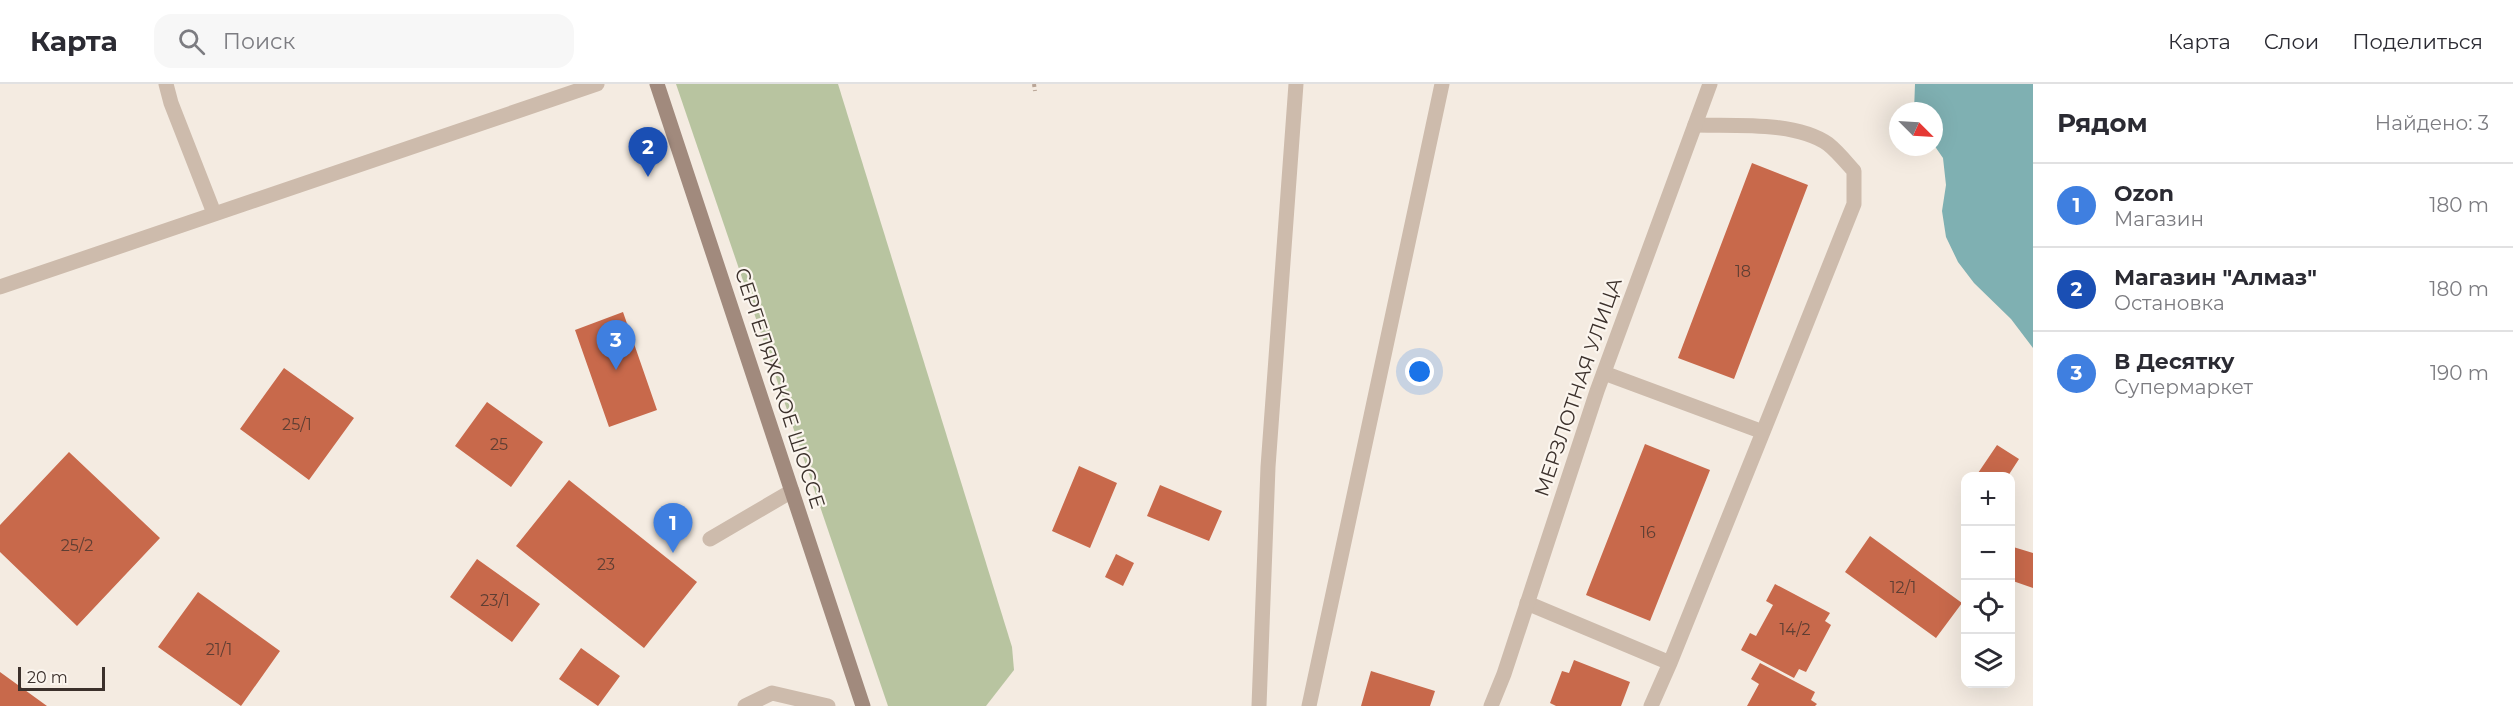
<!DOCTYPE html>
<html lang="ru">
<meta charset="utf-8">
<style>
:root{--surface:#fff;--page:#f7f7f7;--text:#2b2b33;--muted:#7c7c81;--line:#e1e1e2;--accent:#2563eb}
body{margin:0;font-family:Montserrat,sans-serif;background:var(--page);color:var(--text)}
.controls{position:absolute;right:18px;bottom:18px;display:grid;overflow:hidden;border-radius:12px;box-shadow:0 6px 24px #0002}
.controls button{width:54px;height:54px;display:grid;place-items:center;padding:0;border:0;border-bottom:2px solid var(--line);background:var(--surface);color:var(--text);font:30px sans-serif}
.compass{position:absolute;left:1889px;top:18px;width:54px;height:54px;border-radius:50%;background:var(--surface);box-shadow:0 6px 24px #0002;rotate:114deg}
.scale{position:absolute;left:18px;bottom:15px;width:87px;box-sizing:border-box;padding-left:6px;border:3px solid #3b302b;border-top:0;font-size:16px;line-height:21px;white-space:nowrap;color:#3b302b;-webkit-text-stroke:4px #fbf5ee;paint-order:stroke}
.you{position:absolute;left:1420px;top:288px;width:21px;height:21px;margin:-15px;border:4px solid #fff;border-radius:50%;background:#1a73e8;box-shadow:0 0 0 9px #1a73e833}
.badge{display:grid;place-items:center;width:39px;height:39px;border-radius:50%;background:var(--accent);color:#fff;font-size:20px;font-weight:700}
.pin{position:absolute;translate:-50% -50px;filter:drop-shadow(0 2px 3px #0008)}
.pin::after{content:'';position:absolute;top:32px;width:21px;height:18px;background:inherit;clip-path:polygon(0 0,100% 0,50% 100%)}
.list{margin:0;padding:0;list-style:none}
h2{display:flex;justify-content:space-between;align-items:center;height:78px;margin:0;padding:0 24px;font-size:26px}
h2 small{font-size:20px;font-weight:400;color:var(--muted)}
.list li{display:grid;grid-template-columns:39px 1fr auto;gap:18px;align-items:center;box-sizing:border-box;height:84px;padding:0 24px;border-top:2px solid var(--line)}
.list b{display:block;font-size:22px;white-space:nowrap}
.list p{margin:0;font-size:20px;white-space:nowrap;color:var(--muted)}
.list em{font-size:20px;font-style:normal;color:var(--muted)}
.icon{flex:none;width:33px;height:33px;fill:none;stroke:currentColor;stroke-width:2;stroke-linecap:round;stroke-linejoin:round}
.map{position:relative;flex:none;width:2033px;height:622px;overflow:hidden}
header{display:flex;align-items:center;gap:36px;box-sizing:border-box;height:84px;padding:0 30px;background:var(--surface);border-bottom:2px solid var(--line)}
header strong{font-size:28px}
nav{display:flex;gap:33px;margin-inline-start:auto;font-size:21px}
.search{width:420px;height:54px;background:var(--page);display:flex;align-items:center;gap:15px;box-sizing:border-box;padding:0 21px;border-radius:18px;color:var(--muted);font-size:22px}
main{display:flex}
aside{flex:1;background:var(--surface)}
.map>svg:first-child{display:block}
.green{fill:#b8c4a0}
.water{fill:#7fb0b2}
.building{fill:#c8694b}
.lines{fill:none;stroke-linecap:round;stroke-linejoin:round}
.path{stroke:#b9a596;stroke-width:4;stroke-dasharray:3 3;stroke-linecap:butt}
.service{stroke:#cdbbac;stroke-width:15}
.minor{stroke:#cdbbac;stroke-width:15}
.secondary{stroke:#a18a7d;stroke-width:15}
.labels{text-anchor:middle;stroke-width:4.5;stroke-linejoin:round;paint-order:stroke}
.number-label{font-size:16px;fill:#5e3e33}
.street-label{font-size:20px;fill:#3b302b;stroke:#fbf5ee}
</style>
<header>
<strong>Карта</strong>
<div class="search"><svg class="icon" aria-label="search" viewBox="0 0 24 24"><circle cx="10" cy="10" r="6"/><path d="M15 15l6 6"/></svg>Поиск</div>
<nav><a>Карта</a><a>Слои</a><a>Поделиться</a></nav>
</header>
<main>
<div class="map">
<svg width="2033" height="622" viewBox="0 0 2033 622">
<rect width="100%" height="100%" fill="#f4ebe1"/>
<!-- green -->
<path class="green" d="M 676,0 L 838,0 L 1012,563 L 1014,586 L 986,622 L 888,622 Z"/>
<!-- water -->
<path class="water" d="M 1915,0 L 2033,0 L 2033,264 L 2011,235 L 1974,199 L 1958,178 L 1946,153 L 1942,127 L 1946,101 L 1943,74 L 1934,61 L 1934,27 L 1914,27 Z"/>
<!-- building -->
<path class="building" d="M 1752,79 L 1808,101 L 1734,295 L 1678,274 Z
M 623,228 L 657,326 L 609,343 L 575,246 Z
M 284,284 L 354,334 L 309,396 L 240,345 Z
M 487,318 L 543,358 L 511,403 L 455,362 Z
M 1645,360 L 1710,386 L 1650,537 L 1586,511 Z
M 1997,361 L 2019,375 L 2008,392 L 1976,392 Z
M 69,368 L 160,454 L 77,542 L 0,468 L 0,441 Z
M 1079,382 L 1117,399 L 1090,464 L 1052,447 Z
M 569,396 L 697,498 L 644,564 L 516,462 Z
M 1160,401 L 1222,427 L 1209,457 L 1147,432 Z
M 1870,452 L 1962,519 L 1936,554 L 1845,488 Z
M 2010,462 L 2033,469 L 2033,504 L 2010,496 Z
M 1116,470 L 1134,479 L 1123,502 L 1105,493 Z
M 477,475 L 540,520 L 512,558 L 450,513 Z
M 1775,500 L 1830,529 L 1825,537 L 1831,541 L 1806,588 L 1799,585 L 1794,594 L 1741,566 L 1750,549 L 1756,552 L 1773,521 L 1766,517 Z
M 198,508 L 280,567 L 241,622 L 158,563 Z
M 581,564 L 620,592 L 598,622 L 559,595 Z
M 1574,576 L 1630,598 L 1621,622 L 1556,622 L 1550,619 L 1562,587 L 1569,589 Z
M 1760,579 L 1815,608 L 1811,616 L 1817,620 L 1815,622 L 1747,622 L 1759,600 L 1751,595 Z
M 1371,587 L 1435,607 L 1430,622 L 1361,622 Z
M 0,588 L 47,622 L 0,622 Z"/>
<g class="lines">
<!-- path -->
<path class="path" d="M 1034,0 L 1035,7"/>
<!-- service -->
<path class="service" d="M 1604,289 L 1763,348 L 1854,120 L 1854,87 C 1846,78 1837,67 1828,60 C 1795,37 1734,42 1695,41
M 710,455 L 792,407
M 1527,519 L 1670,579 L 1763,348
M 745,622 L 772,609 L 828,622
M 1259,622 L 1268,383 L 1296,0
M 1309,622 L 1442,0
M 1651,622 L 1670,579"/>
<!-- minor -->
<path class="minor" d="M 166,0 L 171,19 L 214,129
M 0,203 L 597,0
M 1491,622 L 1504,590 L 1597,307 L 1710,0"/>
<!-- secondary -->
<path class="secondary" d="M 657,0 L 863,622"/>
</g>
<g class="labels">
<!-- number labels -->
<g class="number-label">
<text x="1743" y="193">18</text>
<text x="297" y="346">25/1</text>
<text x="499" y="366">25</text>
<text x="1648" y="454">16</text>
<text x="77" y="467">25/2</text>
<text x="606" y="486">23</text>
<text x="1903" y="509">12/1</text>
<text x="495" y="522">23/1</text>
<text x="1795" y="551">14/2</text>
<text x="219" y="571">21/1</text>
</g>
<!-- street labels -->
<g class="street-label">
<text transform="translate(1578 303) rotate(-71)" y="7">МЕРЗЛОТНАЯ УЛИЦА</text>
<text transform="translate(780 304) rotate(72)" y="7">СЕРГЕЛЯХСКОЕ ШОССЕ</text>
</g>
</g>
</svg>
<div class="controls">
<button>+</button>
<button>−</button>
<button><svg class="icon" aria-label="locate" viewBox="0 0 24 24"><circle cx="12" cy="12" r="6"/><path d="M12 2v4M12 18v4M2 12h4M18 12h4"/></svg></button>
<button><svg class="icon" aria-label="layers" viewBox="0 0 24 24"><path d="M12 4l9 5-9 5-9-5zM3 14l9 5 9-5"/></svg></button>
</div>
<svg class="compass" viewBox="-18 -18 36 36"><path d="M0-13l5 13h-10z" fill="#e53935"/><path d="M0 13l5-13h-10z" fill="#7c7c81"/></svg>
<div class="scale">20 m</div>
<div class="you"></div>
<div class="pin badge" style="left:673px;top:469px;background:#3f7fe0">1</div>
<div class="pin badge" style="left:648px;top:93px;background:#1a4fb4">2</div>
<div class="pin badge" style="left:616px;top:286px;background:#3f7fe0">3</div>
</div>
<aside>
<h2>Рядом<small>Найдено: 3</small></h2>
<ul class="list">
<li><span class="badge" style="background:#3f7fe0">1</span><div><b>Ozon</b><p>Магазин</p></div><em>180 m</em></li>
<li><span class="badge" style="background:#1a4fb4">2</span><div><b>Магазин &quot;Алмаз&quot;</b><p>Остановка</p></div><em>180 m</em></li>
<li><span class="badge" style="background:#3f7fe0">3</span><div><b>В Десятку</b><p>Супермаркет</p></div><em>190 m</em></li>
</ul>
</aside>
</main>
